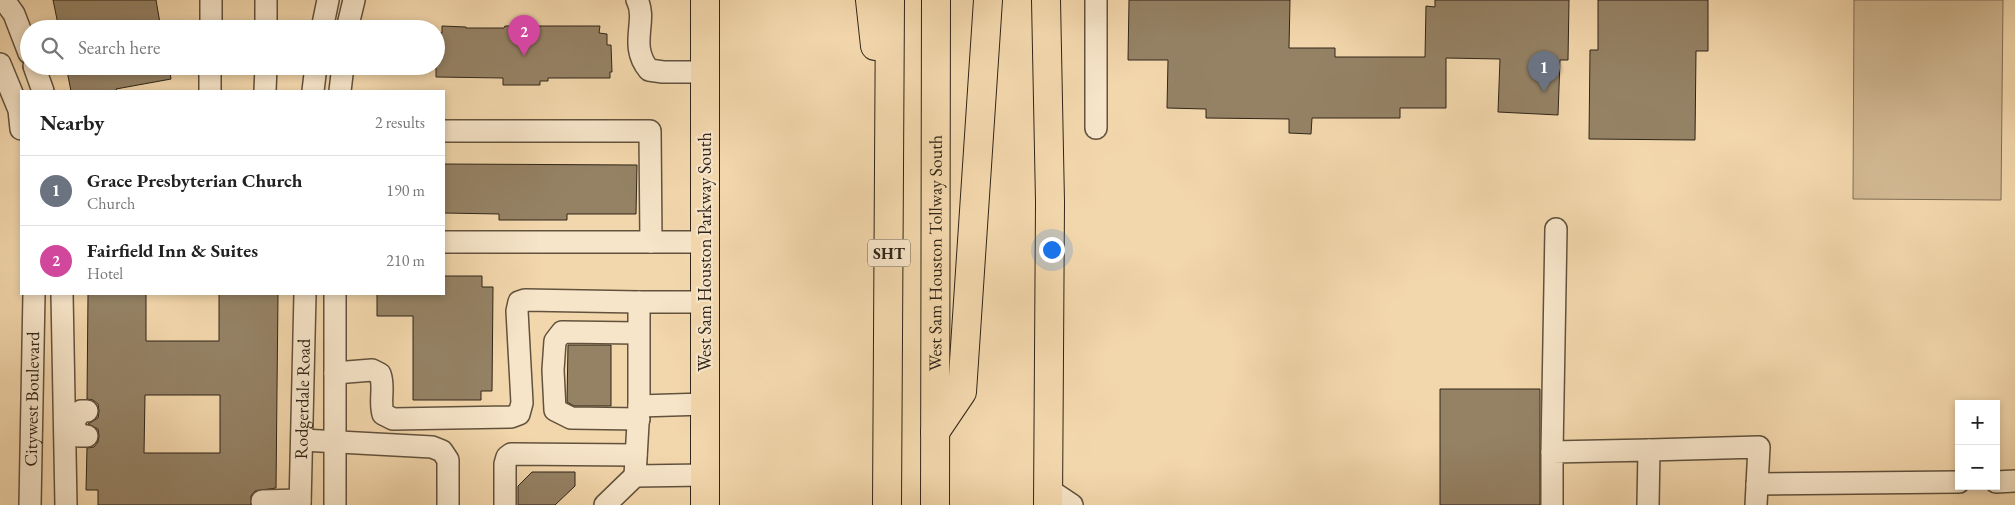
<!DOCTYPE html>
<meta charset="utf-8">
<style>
:root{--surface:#fff;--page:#f6f6f6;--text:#222;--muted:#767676;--line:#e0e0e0;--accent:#8f2418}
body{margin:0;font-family:"EB Garamond",serif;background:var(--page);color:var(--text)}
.controls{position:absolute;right:15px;bottom:15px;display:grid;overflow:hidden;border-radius:0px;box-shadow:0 2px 8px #0003}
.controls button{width:45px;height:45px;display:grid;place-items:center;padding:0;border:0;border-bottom:1px solid var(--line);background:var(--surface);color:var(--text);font:25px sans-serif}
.you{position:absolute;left:1051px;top:249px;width:18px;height:18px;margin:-12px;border:4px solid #fff;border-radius:50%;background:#1a73e8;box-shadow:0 0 0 8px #1a73e833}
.badge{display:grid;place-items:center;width:32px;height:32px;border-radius:50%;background:var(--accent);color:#fff;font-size:16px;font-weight:700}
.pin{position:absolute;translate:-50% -41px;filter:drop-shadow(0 1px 2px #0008)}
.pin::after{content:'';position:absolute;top:26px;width:18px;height:15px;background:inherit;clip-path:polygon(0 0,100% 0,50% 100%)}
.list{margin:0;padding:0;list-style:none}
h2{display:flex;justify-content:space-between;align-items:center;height:65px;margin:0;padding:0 20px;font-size:21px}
h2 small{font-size:16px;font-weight:400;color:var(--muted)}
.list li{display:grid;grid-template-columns:32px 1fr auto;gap:15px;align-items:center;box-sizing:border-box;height:70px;padding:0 20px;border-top:1px solid var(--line)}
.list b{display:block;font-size:19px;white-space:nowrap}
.list p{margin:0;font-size:16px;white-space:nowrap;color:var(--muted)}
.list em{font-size:16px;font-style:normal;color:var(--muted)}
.icon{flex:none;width:28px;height:28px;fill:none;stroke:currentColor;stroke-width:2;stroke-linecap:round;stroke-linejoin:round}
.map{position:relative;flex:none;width:2015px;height:505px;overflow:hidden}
.search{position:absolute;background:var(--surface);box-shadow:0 2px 8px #0003;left:20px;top:20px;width:425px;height:55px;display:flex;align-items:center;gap:12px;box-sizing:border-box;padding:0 18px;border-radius:28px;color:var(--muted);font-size:19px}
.panel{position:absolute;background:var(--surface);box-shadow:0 2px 8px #0003;left:20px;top:90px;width:425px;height:205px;border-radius:0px}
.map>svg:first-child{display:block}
.green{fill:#d2b993;stroke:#816f56}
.building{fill:#958265;stroke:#302518;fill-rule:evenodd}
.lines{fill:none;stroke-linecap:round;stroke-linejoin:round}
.minor-casing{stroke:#61523d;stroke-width:24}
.major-casing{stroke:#302518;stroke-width:30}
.highway-casing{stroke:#302518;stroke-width:30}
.minor{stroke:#f7e5c9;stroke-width:21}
.major{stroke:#f3d7ac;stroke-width:28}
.highway{stroke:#f3d7ac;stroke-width:28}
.labels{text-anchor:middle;stroke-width:4.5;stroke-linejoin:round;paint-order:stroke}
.shield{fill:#f7e5c9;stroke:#6c5f4d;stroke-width:1}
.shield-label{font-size:16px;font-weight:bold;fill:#302518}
.street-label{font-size:18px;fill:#302518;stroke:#f7e5c9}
</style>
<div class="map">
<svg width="2015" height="505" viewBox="0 0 2015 505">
<rect width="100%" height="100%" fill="#f3d7ac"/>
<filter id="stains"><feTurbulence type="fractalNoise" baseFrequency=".004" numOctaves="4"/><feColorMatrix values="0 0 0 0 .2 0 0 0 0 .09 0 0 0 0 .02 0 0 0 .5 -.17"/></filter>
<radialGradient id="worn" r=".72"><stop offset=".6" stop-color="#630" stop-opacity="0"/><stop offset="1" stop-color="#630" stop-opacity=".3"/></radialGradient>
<!-- green -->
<path class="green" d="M 1854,0 L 2003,0 L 2001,200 L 1853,199 Z"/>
<!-- building -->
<path class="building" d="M 53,0 L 156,0 L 161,29 L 59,29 Z
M 1129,0 L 1290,0 L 1289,48 L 1335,48 L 1335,57 L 1425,57 L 1426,6 L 1435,7 L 1435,0 L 1569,0 L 1568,60 L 1560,60 L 1558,115 L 1498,112 L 1500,59 L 1446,58 L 1446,108 L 1400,108 L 1400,118 L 1312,118 L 1311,134 L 1289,133 L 1289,119 L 1206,118 L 1206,109 L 1167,108 L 1168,60 L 1128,60 Z
M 1598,0 L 1708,0 L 1708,51 L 1696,51 L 1695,140 L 1589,139 L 1590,50 L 1598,50 Z
M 442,26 L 466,27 L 466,28 L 504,28 L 505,26 L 600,26 L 599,33 L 607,34 L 607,45 L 611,45 L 612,72 L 610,72 L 610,78 L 548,78 L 548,81 L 540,81 L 540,85 L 503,85 L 503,78 L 436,77 L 436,33 L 442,33 Z
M 66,66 L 169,66 L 171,79 L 116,89 L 117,91 L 71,91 Z
M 444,164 L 637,165 L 636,214 L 567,214 L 567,220 L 499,220 L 499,214 L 444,213 Z
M 444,276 L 482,276 L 482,287 L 493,287 L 492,391 L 481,391 L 481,400 L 413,400 L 413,316 L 377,316 L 377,294 L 444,294 Z
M 88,294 L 146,294 L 146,341 L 219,341 L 219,294 L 278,294 L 276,488 L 255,491 L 251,496 L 251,505 L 98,505 L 98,490 L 86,490 L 87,448 L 94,447 L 98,442 L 99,436 L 98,429 L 88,424 L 98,418 L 99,411 L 98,404 L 93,400 L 87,399 ZM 145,395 L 220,395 L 220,453 L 144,453 Z
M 568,345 L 611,345 L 611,406 L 574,406 L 567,402 Z
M 1440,389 L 1540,389 L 1540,505 L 1440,505 Z
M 532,472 L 575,472 L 575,486 L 555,505 L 518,505 L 518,486 Z"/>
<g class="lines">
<defs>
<g id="minor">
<path d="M 4,0 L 14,14 L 29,53"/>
<path d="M 637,0 C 648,21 628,45 649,70 L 663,72 L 705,72"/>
<path d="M 211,29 L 211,0"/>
<path d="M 266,29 L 266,0"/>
<path d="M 322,29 L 328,0"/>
<path d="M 347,29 L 354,0"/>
<path d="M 0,64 L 19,110 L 21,129"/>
<path d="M 34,66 L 43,91"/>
<path d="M 210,91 L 210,66"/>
<path d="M 265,91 L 266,66"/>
<path d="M 313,91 L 316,66"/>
<path d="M 340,91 L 343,66"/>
<path d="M 1096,128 L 1096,0"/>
<path d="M 444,131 L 650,131 L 651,242"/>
<path d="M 444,242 L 705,242"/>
<path d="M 62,294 L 66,505"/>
<path d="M 638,333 L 562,332 L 555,341 L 553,370 L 555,410 L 571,418 L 639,419"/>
<path d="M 335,373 L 372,370 L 380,374 C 385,387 379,400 383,414 L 393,419 L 511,417 L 519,414 L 522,403 L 517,311 L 519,302 L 525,300 L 639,302"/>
<path d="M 705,404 L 639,406 L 635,476 L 705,475"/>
<path d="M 639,406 L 639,302 L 705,302"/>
<path d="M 73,423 L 79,436 L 87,436"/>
<path d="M 73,423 L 81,411 L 87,411"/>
<path d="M 302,440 L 432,447 L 442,451 L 448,460 L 448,505"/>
<path d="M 1649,450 L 1759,447 L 1756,505"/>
<path d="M 1552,452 L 1556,229"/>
<path d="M 1996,482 L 2015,481"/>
<path d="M 1757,484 L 1959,482"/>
<path d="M 1048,489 L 1072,505"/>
<path d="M 262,501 L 300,500"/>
<path id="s1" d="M 30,505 L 34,294"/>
<path id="s2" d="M 300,505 L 305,294"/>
<path d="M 335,505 L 335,294"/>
<path d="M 505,505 L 505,464 L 507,457 L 511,454 L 636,455"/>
<path d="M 605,505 L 635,476"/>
<path d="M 1552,505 L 1552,452 L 1649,450 L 1648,505"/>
</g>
<path id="major" d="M 1046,0 L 1050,202 L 1048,505
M 705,505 L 705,0"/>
<g id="highway">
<path d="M 870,0 L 875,46"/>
<path d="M 935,432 L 962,392 L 988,0"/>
<path d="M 887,505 L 890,0"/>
<path id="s3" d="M 935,505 L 936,0"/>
</g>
</defs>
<!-- minor casing -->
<use href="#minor" class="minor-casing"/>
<!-- major casing -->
<use href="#major" class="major-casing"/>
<!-- highway casing -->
<use href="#highway" class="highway-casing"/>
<!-- minor -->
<use href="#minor" class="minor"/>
<!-- major -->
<use href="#major" class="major"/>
<!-- highway -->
<use href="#highway" class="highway"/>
</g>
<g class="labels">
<!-- shield labels -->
<rect class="shield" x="868" y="239.5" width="42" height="27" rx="4"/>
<g class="shield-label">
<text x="889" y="259">SHT</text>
</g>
<!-- street labels -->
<g class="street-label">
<text transform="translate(705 252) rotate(-90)" y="6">West Sam Houston Parkway South</text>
<text dy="6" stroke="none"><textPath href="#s3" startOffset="252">West Sam Houston Tollway South</textPath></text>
<text dy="6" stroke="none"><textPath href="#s1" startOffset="106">Citywest Boulevard</textPath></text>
<text dy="6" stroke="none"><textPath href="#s2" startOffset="106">Rodgerdale Road</textPath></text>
</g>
</g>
<rect width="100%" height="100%" filter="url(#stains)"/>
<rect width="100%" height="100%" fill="url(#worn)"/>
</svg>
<div class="controls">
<button>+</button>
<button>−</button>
</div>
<div class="you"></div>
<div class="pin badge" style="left:1544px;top:92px;background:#6b7280">1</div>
<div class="pin badge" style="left:524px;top:56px;background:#d1479c">2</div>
<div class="search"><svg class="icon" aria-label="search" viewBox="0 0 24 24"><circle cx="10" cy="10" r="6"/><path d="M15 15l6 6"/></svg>Search here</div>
<section class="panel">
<h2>Nearby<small>2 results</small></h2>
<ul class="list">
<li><span class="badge" style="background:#6b7280">1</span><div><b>Grace Presbyterian Church</b><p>Church</p></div><em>190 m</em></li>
<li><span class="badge" style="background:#d1479c">2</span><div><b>Fairfield Inn &amp; Suites</b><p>Hotel</p></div><em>210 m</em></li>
</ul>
</section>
</div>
